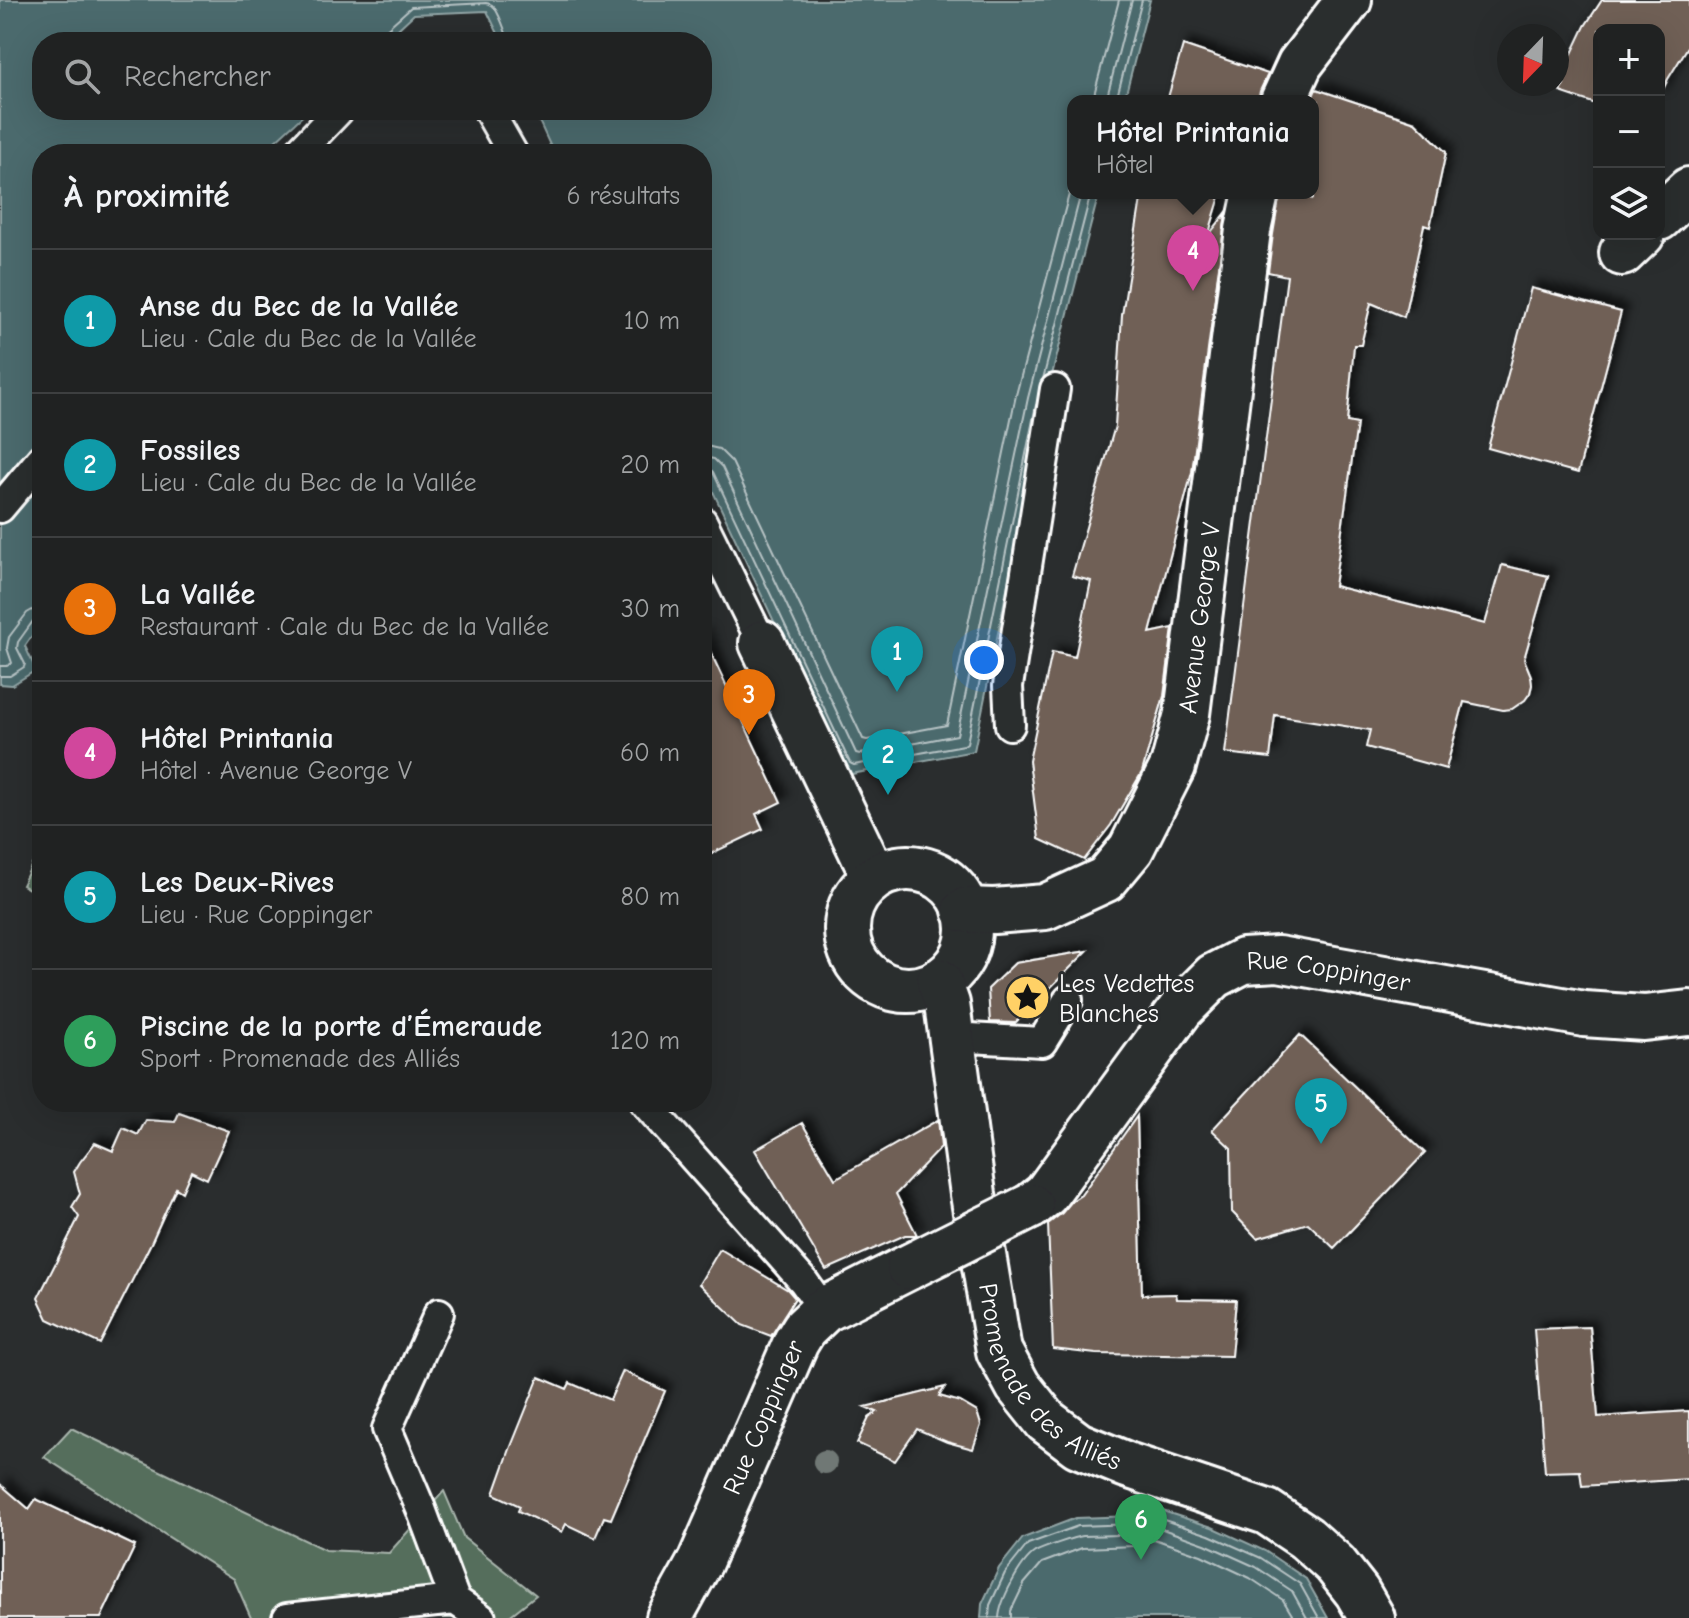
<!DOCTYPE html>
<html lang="fr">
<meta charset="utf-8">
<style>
:root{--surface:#202222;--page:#2d2f2f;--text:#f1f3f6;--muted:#a2a4a5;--line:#3d3f40;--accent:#bca0f2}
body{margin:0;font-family:"Comic Neue",sans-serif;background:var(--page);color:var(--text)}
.controls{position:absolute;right:24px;top:24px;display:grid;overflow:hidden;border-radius:16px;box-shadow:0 8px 32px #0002}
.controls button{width:72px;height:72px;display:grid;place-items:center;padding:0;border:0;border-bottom:2px solid var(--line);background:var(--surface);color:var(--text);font:40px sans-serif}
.compass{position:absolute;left:1497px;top:24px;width:72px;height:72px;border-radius:50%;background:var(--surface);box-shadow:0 8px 32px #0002;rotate:203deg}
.you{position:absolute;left:984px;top:660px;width:28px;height:28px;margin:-20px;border:6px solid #fff;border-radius:50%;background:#1a73e8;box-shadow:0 0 0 12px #1a73e833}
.badge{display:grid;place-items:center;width:52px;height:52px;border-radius:50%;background:var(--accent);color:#fff;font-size:26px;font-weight:700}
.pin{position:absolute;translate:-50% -66px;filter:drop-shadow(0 2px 4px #0008)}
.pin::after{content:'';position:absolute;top:42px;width:28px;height:24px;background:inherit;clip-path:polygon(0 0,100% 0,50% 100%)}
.popup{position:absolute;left:1067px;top:95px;width:252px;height:104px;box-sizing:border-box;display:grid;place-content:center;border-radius:16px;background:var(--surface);filter:drop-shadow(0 2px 6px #0005);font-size:26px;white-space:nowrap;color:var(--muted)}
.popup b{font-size:30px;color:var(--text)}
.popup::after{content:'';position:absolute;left:50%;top:100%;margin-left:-16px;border:16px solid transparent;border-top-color:var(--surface)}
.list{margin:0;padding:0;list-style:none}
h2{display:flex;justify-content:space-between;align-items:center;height:104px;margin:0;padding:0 32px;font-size:34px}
h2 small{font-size:26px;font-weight:400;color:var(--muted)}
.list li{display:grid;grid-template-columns:52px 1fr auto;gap:24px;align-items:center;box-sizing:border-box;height:144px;padding:0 32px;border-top:2px solid var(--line)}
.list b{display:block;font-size:30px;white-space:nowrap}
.list p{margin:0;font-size:26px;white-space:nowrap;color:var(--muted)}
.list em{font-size:26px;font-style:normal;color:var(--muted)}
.icon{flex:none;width:44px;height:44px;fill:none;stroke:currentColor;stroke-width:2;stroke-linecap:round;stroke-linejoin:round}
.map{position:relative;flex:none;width:1689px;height:1618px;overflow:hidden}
.search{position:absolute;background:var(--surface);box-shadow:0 8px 32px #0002;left:32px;top:32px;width:680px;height:88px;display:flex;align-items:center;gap:20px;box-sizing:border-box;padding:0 28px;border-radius:32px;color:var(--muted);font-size:30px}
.panel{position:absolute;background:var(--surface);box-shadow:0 8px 32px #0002;left:32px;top:144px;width:680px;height:968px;border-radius:32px}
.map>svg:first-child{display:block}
.green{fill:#556e5c;stroke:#aab6ae;stroke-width:2}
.water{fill:#4b6a6d;stroke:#93a6a7;stroke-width:2}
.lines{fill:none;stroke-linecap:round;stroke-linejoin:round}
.shore{stroke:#b7c3c5;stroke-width:2}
.building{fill:#706057;stroke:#fff;stroke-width:2;filter:url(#shadow)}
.service-casing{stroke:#fff;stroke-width:34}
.minor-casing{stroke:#fff;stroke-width:50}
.service{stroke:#2a2d2e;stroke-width:28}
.minor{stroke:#2a2d2e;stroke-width:44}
.minor-bridge-casing{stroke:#fff;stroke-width:50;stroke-linecap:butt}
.minor-bridge{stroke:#2a2d2e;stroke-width:44}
.tree{fill:#707874}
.labels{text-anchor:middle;stroke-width:6;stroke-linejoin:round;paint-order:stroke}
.street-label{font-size:26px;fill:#fff;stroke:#2a2d2e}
.poi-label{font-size:26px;fill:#fff;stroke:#2a2d2e;text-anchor:start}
</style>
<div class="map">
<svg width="1689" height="1618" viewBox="0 0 1689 1618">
<defs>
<filter id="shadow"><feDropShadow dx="7" dy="-7" stdDeviation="4" flood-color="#0009"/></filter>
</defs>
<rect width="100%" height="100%" fill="#2a2d2e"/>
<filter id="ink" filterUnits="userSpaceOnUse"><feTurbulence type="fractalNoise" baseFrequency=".0125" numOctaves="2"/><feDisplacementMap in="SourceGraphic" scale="16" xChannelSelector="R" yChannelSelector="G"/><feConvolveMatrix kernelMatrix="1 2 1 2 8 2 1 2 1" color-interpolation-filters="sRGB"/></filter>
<g filter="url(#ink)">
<!-- green -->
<path class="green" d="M 42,844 L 42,896 L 22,885 Z
M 71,1428 L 325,1550 L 389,1553 L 444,1491 L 464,1538 L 536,1595 L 507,1618 L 251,1618 L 234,1579 L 44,1457 Z"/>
<!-- water -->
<path class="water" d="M 0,0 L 1150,0 L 1124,101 L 1073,101 L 1073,193 L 1099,193 L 1045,402 L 974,751 L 846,775 L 702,468 L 702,154 L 554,154 L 534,110 L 702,110 L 702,42 L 502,42 L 487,11 L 414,14 L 384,42 L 42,42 L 42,110 L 309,110 L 261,154 L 42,154 L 42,621 L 25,646 L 36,670 L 12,685 L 0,684 Z
M 1138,1503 L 1212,1527 L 1265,1551 L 1306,1579 L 1328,1618 L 981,1618 L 982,1604 L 999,1568 L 1023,1538 L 1076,1518 L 1134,1516 Z"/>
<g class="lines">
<!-- shore -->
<path class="shore" d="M 379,42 L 382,33 L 411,7 L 486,3 C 488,3 490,4 492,5 C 498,10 507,34 508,42
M 1094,101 L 1095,91 L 1119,0
M 1106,101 L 1132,0
M 1116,101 L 1142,0
M 1043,379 L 1091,193
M 702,445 L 719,449 L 732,462 L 863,739 L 867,740 L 947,725 L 1016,395 L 1073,179
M 702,457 L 714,459 L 722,467 L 856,753 L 860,754 L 957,735 L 1028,398 L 1081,193
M 702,467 L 708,467 L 713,472 L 850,763 L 854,765 L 964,745 L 967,743 L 1036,405
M 0,666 L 7,666 L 12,663 L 7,648 L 9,637 L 27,613 L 34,609 L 42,608
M 0,676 L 10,676 L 24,667 L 25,664 L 17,648 L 18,642 L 33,621 L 42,618
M 989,1618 L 990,1605 L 1005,1573 L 1028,1544 L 1078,1526 L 1135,1524 L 1146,1514 L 1209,1535 L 1261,1558 L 1300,1584 L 1319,1618
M 999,1618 C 1000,1601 1020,1562 1035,1552 C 1043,1548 1074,1537 1083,1536 C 1108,1534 1130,1539 1151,1525 L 1205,1544 L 1256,1567 L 1292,1591 L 1307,1618
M 1011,1618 L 1011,1611 L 1024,1584 L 1042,1563 L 1082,1548 L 1135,1546 L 1154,1539 L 1201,1555 L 1250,1578 L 1283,1600 L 1294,1618"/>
</g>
<!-- building -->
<path class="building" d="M 1602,0 L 1689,0 L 1689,45 L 1668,79 L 1659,98 L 1659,30 L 1599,30 L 1599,105 L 1560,92 L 1564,84 L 1559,81 L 1585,26 Z
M 1183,45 L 1268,74 L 1260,91 L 1258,101 L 1167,101 Z
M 1316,89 L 1415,122 L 1446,152 L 1430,227 L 1424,225 L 1404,317 L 1371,303 L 1361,345 L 1354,345 L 1347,422 L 1357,424 L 1334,586 L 1485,624 L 1502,565 L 1548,576 L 1524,659 L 1531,676 L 1532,685 L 1530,693 L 1525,700 L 1512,709 L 1503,710 L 1464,702 L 1446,769 L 1366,747 L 1370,730 L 1275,715 L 1270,758 L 1225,753 L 1287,276 L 1268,272 L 1273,234 L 1280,193 L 1290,193 L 1313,199 L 1313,108 L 1318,101 L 1311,101 Z
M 1142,193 L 1221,193 L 1208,236 L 1226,213 L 1192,472 L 1150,633 L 1173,628 L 1164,696 L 1142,772 L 1111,825 L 1084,860 L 1039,839 L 1029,761 L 1052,652 L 1075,657 L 1091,581 L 1072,576 L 1115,426 L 1122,315 Z
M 1531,288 L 1621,312 L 1578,473 L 1488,448 Z
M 702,634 L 781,802 L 756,814 L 763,829 L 702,858 Z
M 1087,951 L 1015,1023 L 990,1022 L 988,989 L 1015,963 Z
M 1300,1035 L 1425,1153 L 1334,1248 L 1308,1223 L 1257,1238 L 1232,1212 L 1231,1148 L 1212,1130 Z
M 179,1113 L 229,1131 L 207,1179 L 191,1171 L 182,1192 L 176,1188 L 152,1241 L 100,1344 L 48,1319 L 38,1298 L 79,1217 L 72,1207 L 80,1194 L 74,1172 L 80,1162 L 95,1143 L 113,1151 L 123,1128 L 138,1135 L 146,1120 L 175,1122 Z
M 1137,1116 L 1142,1295 L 1176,1294 L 1177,1299 L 1236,1300 L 1231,1356 L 1096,1354 L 1053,1349 L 1048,1224 L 1062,1213 L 1072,1201 L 1081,1195 Z
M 938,1120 L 941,1147 L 896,1194 L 917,1235 L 905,1235 L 826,1270 L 755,1150 L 802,1123 L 835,1179 Z
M 720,1249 L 788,1290 L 795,1298 L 771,1336 L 742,1325 L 699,1284 Z
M 1590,1327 L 1598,1417 L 1689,1411 L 1689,1479 L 1582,1486 L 1580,1471 L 1545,1472 L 1534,1329 Z
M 623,1371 L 665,1391 L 611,1519 L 604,1517 L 595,1538 L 566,1524 L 562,1532 L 518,1511 L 520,1506 L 494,1494 L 510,1449 L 539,1377 L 567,1389 L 570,1383 L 610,1400 Z
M 945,1387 L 939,1396 L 960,1402 L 977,1412 L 981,1425 L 973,1449 L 947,1442 L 917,1429 L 895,1461 L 857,1443 L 869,1418 L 877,1412 L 865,1407 Z
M 0,1484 L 29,1509 L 36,1499 L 135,1546 L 101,1618 L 0,1618 Z"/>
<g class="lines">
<defs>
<path id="service" d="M 488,110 L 513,154
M 297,154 L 339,110
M 0,508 L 42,458
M 702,521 L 762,643
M 1010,725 L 1008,686 L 1055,389
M 952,1037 L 1042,1042 L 1068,1000
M 644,1102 L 804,1282 L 824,1310
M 439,1313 L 387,1429 L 421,1509 L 455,1600 L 481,1618
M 287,1618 L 455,1600"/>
<g id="minor">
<path d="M 1283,101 L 1300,64 L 1349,0"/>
<path d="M 1659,218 L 1689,190"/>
<path d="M 1622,253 L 1642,234"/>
<path d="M 762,643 L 874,877"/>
<circle cx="908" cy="929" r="61"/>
<path id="s1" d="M 965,910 L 994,911 L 1045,907 L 1106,879 L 1131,849 L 1173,766 L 1187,714 L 1248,230 L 1256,193"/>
<path id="s2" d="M 939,981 L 947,1004 L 973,1194 L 999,1351 L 1018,1386 L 1046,1421 L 1078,1445 L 1127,1465 L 1267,1512 L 1306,1538 L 1335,1564 L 1357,1592 L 1372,1618"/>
<path id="s3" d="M 1031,1206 L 1046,1194 L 1181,1009 L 1214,976 L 1243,961 L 1278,959 L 1584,1014 L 1644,1018 L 1689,1013"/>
<path id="s4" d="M 669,1618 L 700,1562 L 796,1342 L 804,1329 L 824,1310 L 909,1267"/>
</g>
</defs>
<!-- service casing -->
<use href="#service" class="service-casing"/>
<!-- minor casing -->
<use href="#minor" class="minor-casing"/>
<!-- service -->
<use href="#service" class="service"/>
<!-- minor -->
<use href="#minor" class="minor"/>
<defs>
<path id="minor-bridge" d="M 909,1267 L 1031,1206"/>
</defs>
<!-- minor-bridge casing -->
<use href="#minor-bridge" class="minor-bridge-casing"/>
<!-- minor-bridge -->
<use href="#minor-bridge" class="minor-bridge"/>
</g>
<!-- trees -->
<circle class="tree" cx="825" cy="1462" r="12"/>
</g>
<!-- icons -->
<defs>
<symbol id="sight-disc" viewBox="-11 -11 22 22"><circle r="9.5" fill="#ffd166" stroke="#2a2d2e"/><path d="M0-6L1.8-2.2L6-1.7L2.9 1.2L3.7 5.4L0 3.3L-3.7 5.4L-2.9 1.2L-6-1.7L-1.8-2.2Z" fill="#111"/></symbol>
</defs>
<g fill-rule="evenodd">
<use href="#sight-disc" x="1002" y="972" width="51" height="51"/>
</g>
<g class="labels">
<!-- street labels -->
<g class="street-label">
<text dy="9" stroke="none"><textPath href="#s1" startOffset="430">Avenue George V</textPath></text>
<text dy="9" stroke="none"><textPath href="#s3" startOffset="414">Rue Coppinger</textPath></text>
<text dy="9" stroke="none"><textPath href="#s2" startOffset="426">Promenade des Alliés</textPath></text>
<text dy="9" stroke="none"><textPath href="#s4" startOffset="222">Rue Coppinger</textPath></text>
</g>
<!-- poi labels -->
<g class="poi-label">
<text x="1059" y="992">Les Vedettes<tspan x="1059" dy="30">Blanches</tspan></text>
</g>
</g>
</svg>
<div class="controls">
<button>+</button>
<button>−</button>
<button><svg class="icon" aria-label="layers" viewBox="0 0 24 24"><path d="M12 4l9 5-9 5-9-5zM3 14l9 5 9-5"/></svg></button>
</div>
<svg class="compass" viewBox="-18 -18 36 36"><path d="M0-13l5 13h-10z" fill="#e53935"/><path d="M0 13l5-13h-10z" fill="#a2a4a5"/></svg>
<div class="you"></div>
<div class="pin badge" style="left:897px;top:692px;background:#0f9aa8">1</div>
<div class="pin badge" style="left:888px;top:795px;background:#0f9aa8">2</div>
<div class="pin badge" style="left:749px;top:735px;background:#e8710a">3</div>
<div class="pin badge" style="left:1193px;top:291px;background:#d1479c">4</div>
<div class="popup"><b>Hôtel Printania</b>Hôtel</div>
<div class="pin badge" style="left:1321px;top:1144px;background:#0f9aa8">5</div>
<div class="pin badge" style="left:1141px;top:1560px;background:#2e9e5b">6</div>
<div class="search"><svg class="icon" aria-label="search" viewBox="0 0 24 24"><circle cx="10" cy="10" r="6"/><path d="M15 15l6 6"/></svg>Rechercher</div>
<section class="panel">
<h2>À proximité<small>6 résultats</small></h2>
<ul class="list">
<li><span class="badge" style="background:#0f9aa8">1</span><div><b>Anse du Bec de la Vallée</b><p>Lieu · Cale du Bec de la Vallée</p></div><em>10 m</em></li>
<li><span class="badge" style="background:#0f9aa8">2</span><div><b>Fossiles</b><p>Lieu · Cale du Bec de la Vallée</p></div><em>20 m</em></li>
<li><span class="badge" style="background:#e8710a">3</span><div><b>La Vallée</b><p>Restaurant · Cale du Bec de la Vallée</p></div><em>30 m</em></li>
<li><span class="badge" style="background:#d1479c">4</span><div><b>Hôtel Printania</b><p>Hôtel · Avenue George V</p></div><em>60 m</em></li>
<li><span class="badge" style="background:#0f9aa8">5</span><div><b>Les Deux-Rives</b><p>Lieu · Rue Coppinger</p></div><em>80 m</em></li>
<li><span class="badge" style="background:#2e9e5b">6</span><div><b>Piscine de la porte d’Émeraude</b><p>Sport · Promenade des Alliés</p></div><em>120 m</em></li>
</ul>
</section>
</div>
